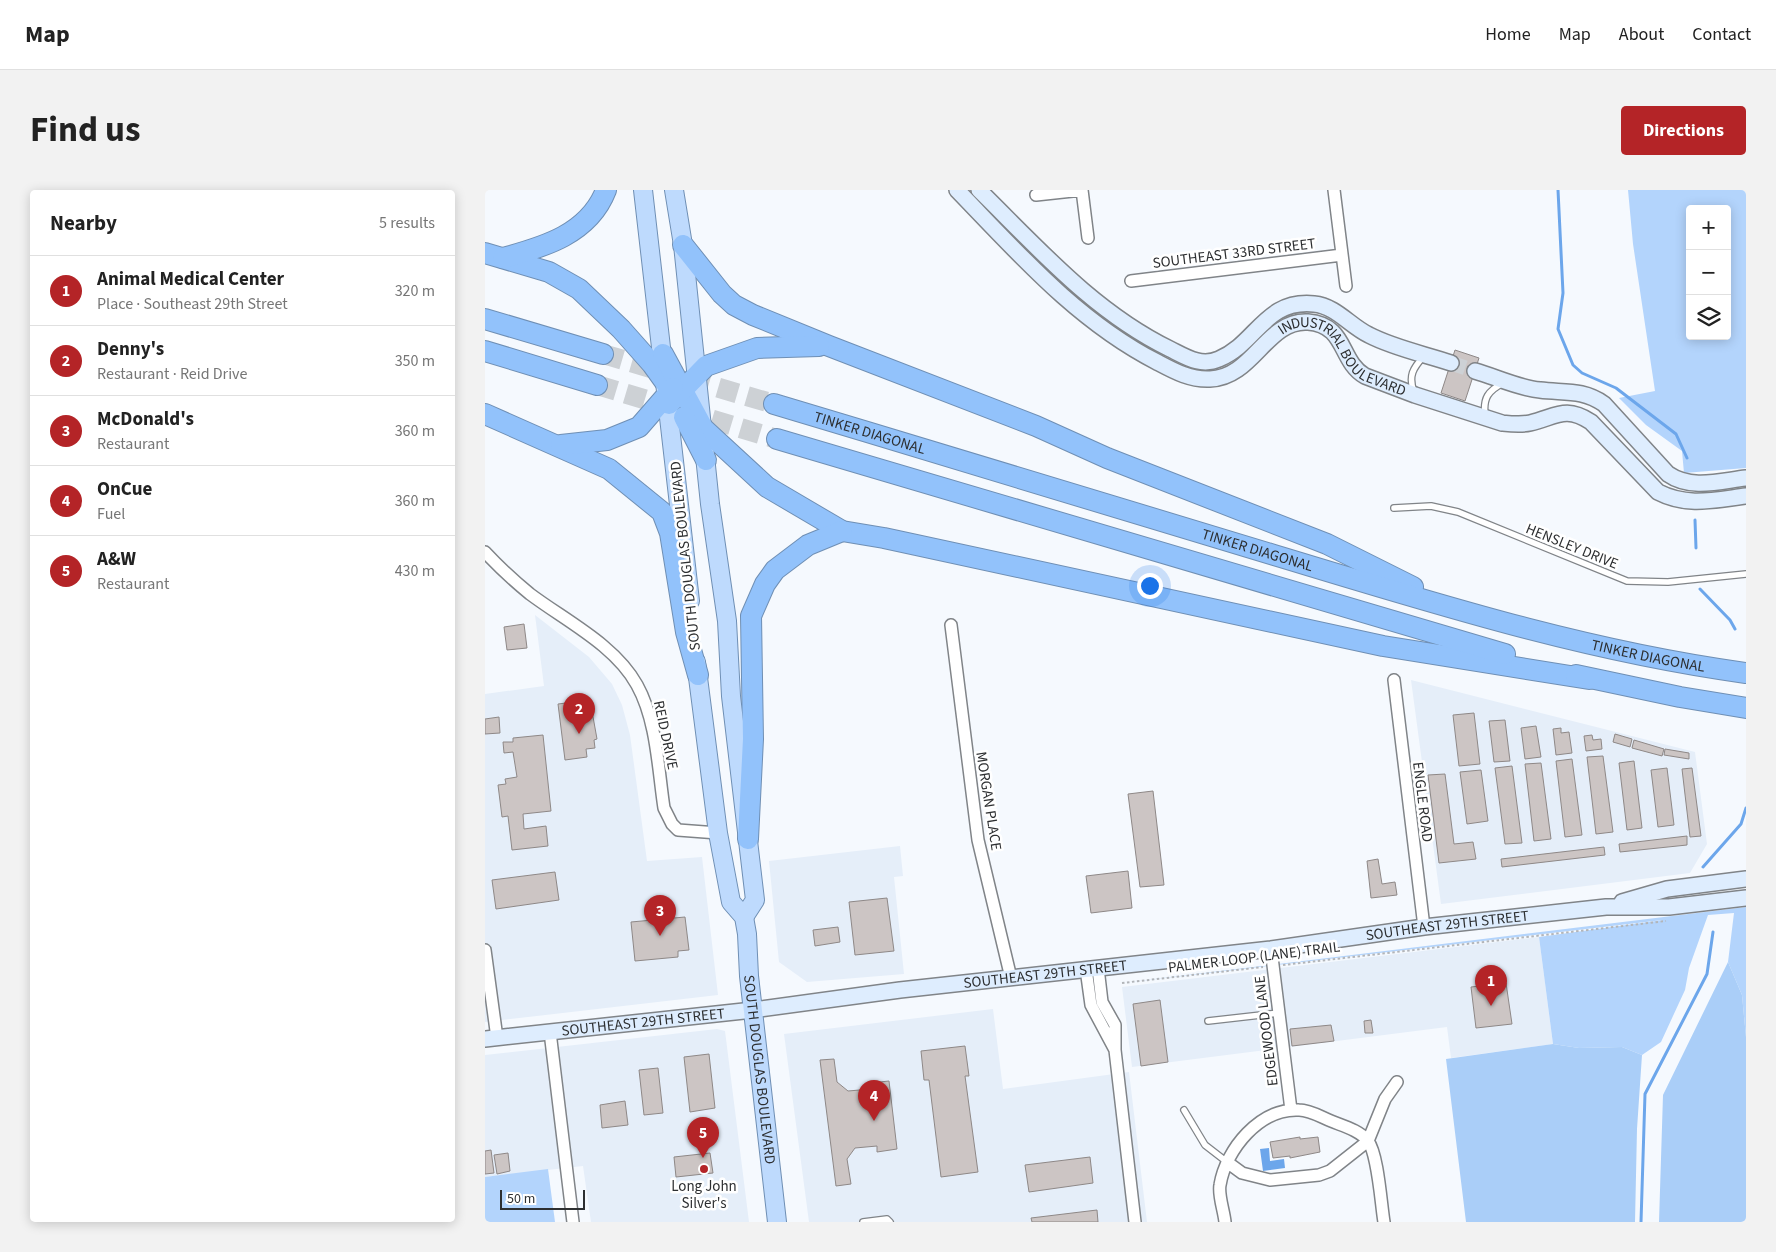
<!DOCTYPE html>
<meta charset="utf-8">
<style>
:root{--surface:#fff;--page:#f2f2f2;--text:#222;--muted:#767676;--line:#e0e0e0;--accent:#b42427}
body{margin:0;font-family:"Source Sans 3",sans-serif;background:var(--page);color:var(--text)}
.controls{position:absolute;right:15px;top:15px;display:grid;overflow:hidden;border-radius:5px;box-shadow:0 2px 12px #0003}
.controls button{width:45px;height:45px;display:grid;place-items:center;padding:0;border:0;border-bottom:1px solid var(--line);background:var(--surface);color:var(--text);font:25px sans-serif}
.scale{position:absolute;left:15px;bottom:12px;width:85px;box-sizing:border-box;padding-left:5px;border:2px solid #2d2f31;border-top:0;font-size:14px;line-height:18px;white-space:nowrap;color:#2d2f31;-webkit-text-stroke:4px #fff;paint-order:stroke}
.you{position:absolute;left:664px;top:395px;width:18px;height:18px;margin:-12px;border:4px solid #fff;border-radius:50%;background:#1a73e8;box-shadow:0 0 0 8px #1a73e833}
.badge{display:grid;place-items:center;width:32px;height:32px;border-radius:50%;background:var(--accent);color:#fff;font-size:16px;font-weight:700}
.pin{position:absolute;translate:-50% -41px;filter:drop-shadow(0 1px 2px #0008)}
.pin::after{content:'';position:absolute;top:26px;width:18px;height:15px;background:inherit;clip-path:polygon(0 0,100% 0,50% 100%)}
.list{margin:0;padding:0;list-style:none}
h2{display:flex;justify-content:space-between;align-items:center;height:65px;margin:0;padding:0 20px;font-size:21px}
h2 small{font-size:16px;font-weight:400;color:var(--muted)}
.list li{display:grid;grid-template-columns:32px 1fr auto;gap:15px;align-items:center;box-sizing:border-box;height:70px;padding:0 20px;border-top:1px solid var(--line)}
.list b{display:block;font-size:19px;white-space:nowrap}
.list p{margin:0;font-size:16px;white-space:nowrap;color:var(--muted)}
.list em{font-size:16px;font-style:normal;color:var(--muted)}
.icon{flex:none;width:28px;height:28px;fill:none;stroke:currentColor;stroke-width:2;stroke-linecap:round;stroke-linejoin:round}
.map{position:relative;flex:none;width:1261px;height:1032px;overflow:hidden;border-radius:5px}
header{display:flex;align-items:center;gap:30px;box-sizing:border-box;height:70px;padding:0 25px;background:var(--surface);border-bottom:1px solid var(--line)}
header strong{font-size:24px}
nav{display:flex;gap:28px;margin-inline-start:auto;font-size:18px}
.intro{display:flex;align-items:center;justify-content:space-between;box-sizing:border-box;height:120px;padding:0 30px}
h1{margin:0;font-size:35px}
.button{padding:12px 22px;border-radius:5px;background:var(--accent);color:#fff;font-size:18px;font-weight:700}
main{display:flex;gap:30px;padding:0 30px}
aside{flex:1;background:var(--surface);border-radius:5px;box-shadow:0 2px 12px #0003}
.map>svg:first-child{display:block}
.built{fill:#e5eef9}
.green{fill:#b3d4fc;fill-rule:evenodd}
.forest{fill:#aacef8}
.water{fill:#6ca6eb}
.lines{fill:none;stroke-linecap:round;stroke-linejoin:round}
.stream{stroke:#6ca6eb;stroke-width:3}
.building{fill:#ccc5c4;stroke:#8e8887}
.secondary-tunnel{stroke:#cdd1d5;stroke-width:15;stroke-dasharray:15 8;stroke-linecap:butt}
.highway-tunnel{stroke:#cdd1d5;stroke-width:20;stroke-dasharray:20 10;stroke-linecap:butt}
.lane-casing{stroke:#808488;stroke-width:8}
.street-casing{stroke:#808488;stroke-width:14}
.secondary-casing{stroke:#808488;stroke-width:18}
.primary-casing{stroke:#6f8fb4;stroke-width:20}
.highway-casing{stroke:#6f8fb4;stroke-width:22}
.path{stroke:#b2b5b9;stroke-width:2;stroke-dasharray:2.5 2.5;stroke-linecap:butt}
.lane{stroke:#fff;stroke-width:5.5}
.street{stroke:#fff;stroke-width:11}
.secondary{stroke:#deedfe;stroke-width:15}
.primary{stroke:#bedafd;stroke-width:18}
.highway{stroke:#92c2fb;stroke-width:20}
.poi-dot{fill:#b42427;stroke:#fff;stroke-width:2}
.labels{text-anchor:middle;stroke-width:5;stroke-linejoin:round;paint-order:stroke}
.street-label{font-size:15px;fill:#2d2f31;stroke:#fff}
.poi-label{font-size:15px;fill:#2d2f31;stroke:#fff}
</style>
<header>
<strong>Map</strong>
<nav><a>Home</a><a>Map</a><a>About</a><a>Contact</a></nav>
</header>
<div class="intro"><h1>Find us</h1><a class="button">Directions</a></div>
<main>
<aside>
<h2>Nearby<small>5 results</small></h2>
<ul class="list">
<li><span class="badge">1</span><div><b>Animal Medical Center</b><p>Place · Southeast 29th Street</p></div><em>320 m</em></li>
<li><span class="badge">2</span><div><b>Denny's</b><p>Restaurant · Reid Drive</p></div><em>350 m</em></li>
<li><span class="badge">3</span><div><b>McDonald's</b><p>Restaurant</p></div><em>360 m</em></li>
<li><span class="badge">4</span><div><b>OnCue</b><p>Fuel</p></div><em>360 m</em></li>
<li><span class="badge">5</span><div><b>A&amp;W</b><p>Restaurant</p></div><em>430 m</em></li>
</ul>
</aside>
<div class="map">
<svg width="1261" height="1032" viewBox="0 0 1261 1032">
<rect width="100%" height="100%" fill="#f5f9fe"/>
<!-- built -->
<path class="built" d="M 50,425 L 104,467 L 127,494 L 137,515 L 145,545 L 162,671 L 217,667 L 233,805 L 0,832 L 0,504 L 59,496 Z
M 926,490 L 1210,562 L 1222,654 L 1205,683 L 956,714 Z
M 415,656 L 418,686 L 409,687 L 419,784 L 322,792 L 294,772 L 284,671 Z
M 1054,747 L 1068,854 L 966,868 L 962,837 L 647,877 L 637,797 Z
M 508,819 L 518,899 L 644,882 L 662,1032 L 324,1032 L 299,844 Z
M 232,839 L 240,841 L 264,1032 L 106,1032 L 98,976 L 0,987 L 0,865 Z"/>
<!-- green -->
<path class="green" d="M 1143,0 L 1261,0 L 1261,278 L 1199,283 L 1197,261 L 1161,235 L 1134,208 L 1170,201 L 1148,54 ZM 1205,19 L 1242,19 L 1242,146 L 1205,146 Z
M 1261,717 L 1261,847 L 1257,805 L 1243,772 L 1249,723 L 1223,725 L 1204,778 L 1200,800 L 1176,852 L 1157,865 L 1137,857 L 1094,858 L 1068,854 L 1054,747 L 1178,730 L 637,793 Z
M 63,979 L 70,1032 L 0,1032 L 0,987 Z"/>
<!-- forest -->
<path class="forest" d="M 1243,772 L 1257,805 L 1261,847 L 1261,1032 L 1174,1032 L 1178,905 Z
M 1068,854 L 1094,858 L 1137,857 L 1157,865 L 1152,939 L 1150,1032 L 981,1032 L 961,869 Z"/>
<!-- water -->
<path class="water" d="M 784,958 L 785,971 L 799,969 L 800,978 L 778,981 L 775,959 Z"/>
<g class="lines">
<!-- stream -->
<path class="stream" d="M 1073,0 L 1078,103 L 1073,139 L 1088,175 L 1097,183 L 1131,198 L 1191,244 L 1202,268
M 1210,330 L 1211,358
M 1215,399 L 1245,430 L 1250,439
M 1218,677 L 1256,634 L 1261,618
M 1156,1032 L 1160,904 L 1222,784 L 1228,742"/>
</g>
<!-- building -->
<path class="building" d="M 970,160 L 994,168 L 980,211 L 956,203 Z
M 39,434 L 42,458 L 22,460 L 19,437 Z
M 105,510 L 112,549 L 109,550 L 110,558 L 101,559 L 102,567 L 80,570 L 73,514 Z
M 989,523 L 995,574 L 974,576 L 968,525 Z
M 14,527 L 15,543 L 0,544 L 0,529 Z
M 1020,530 L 1025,571 L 1009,572 L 1004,531 Z
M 1051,536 L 1056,567 L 1040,569 L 1036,538 Z
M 1076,538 L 1076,543 L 1084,542 L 1087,563 L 1071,565 L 1068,539 Z
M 1130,544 L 1147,549 L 1145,557 L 1128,552 Z
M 58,545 L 66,621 L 38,624 L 39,639 L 61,636 L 63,656 L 27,660 L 23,626 L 17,627 L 13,595 L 21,594 L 20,589 L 32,587 L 28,562 L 19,563 L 18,552 L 28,552 L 28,548 Z
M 1107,545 L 1108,550 L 1116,549 L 1117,559 L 1101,561 L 1099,546 Z
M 1149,550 L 1179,559 L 1177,566 L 1147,558 Z
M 1180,559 L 1204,563 L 1204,569 L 1179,565 Z
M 1118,566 L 1128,642 L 1111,644 L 1102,567 Z
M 1087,569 L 1097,645 L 1080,647 L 1071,571 Z
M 1149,571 L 1157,638 L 1142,640 L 1134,573 Z
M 1056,573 L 1066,649 L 1049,651 L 1040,574 Z
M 1027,576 L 1037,653 L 1020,654 L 1010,578 Z
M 1182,578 L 1189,635 L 1173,637 L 1166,580 Z
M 1207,578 L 1216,646 L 1205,647 L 1197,579 Z
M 996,580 L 1003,631 L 982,634 L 975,582 Z
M 960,584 L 969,654 L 988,652 L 991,669 L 954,673 L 943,585 Z
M 668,601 L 679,695 L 655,697 L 643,604 Z
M 1202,646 L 1202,655 L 1135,662 L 1134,654 Z
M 1119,657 L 1120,665 L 1017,677 L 1016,669 Z
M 893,669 L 897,694 L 910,692 L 912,705 L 886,708 L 882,671 Z
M 643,681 L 647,718 L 606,723 L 601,686 Z
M 70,682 L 74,710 L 11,719 L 7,690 Z
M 402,708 L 409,761 L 370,765 L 364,712 Z
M 200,727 L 204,760 L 193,761 L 193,767 L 150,771 L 146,732 Z
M 353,737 L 355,752 L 330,756 L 328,740 Z
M 1021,793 L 1027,834 L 991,838 L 986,797 Z
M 675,810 L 683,872 L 656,876 L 648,814 Z
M 886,830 L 888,843 L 880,843 L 879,831 Z
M 846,835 L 849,851 L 807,856 L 805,839 Z
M 480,856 L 484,886 L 480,886 L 493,982 L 456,987 L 444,890 L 439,890 L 436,861 Z
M 224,864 L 230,918 L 205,922 L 199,867 Z
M 349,869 L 352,892 L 363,901 L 386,899 L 385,893 L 404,891 L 412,959 L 392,962 L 392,956 L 370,958 L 362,969 L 366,994 L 351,996 L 335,870 Z
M 173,878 L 178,923 L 159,925 L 154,880 Z
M 140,911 L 143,935 L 117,938 L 115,915 Z
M 815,947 L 815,949 L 833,947 L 835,962 L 805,968 L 805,966 L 788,968 L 785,952 Z
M 6,960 L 9,983 L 0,984 L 0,961 Z
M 23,963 L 25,981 L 12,984 L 9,965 Z
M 225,963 L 228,983 L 191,987 L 189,967 Z
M 605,967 L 608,993 L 544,1002 L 540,975 Z
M 612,1020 L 613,1032 L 547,1032 L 546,1028 Z"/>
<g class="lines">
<!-- secondary-tunnel -->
<path class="secondary-tunnel" d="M 966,173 L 990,181"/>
<!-- highway-tunnel -->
<path class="highway-tunnel" d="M 118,164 L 289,214
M 112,195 L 292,249"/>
<defs>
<path id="lane" d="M 929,202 C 923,186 928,178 939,166
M 1000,225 C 998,208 1003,201 1018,193
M 909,318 L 946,316 L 973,322 L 1142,391 L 1183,392 L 1261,384
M 723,831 L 794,823
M 699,920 L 720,955 L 742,972
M 378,1032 L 402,1029 L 405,1032"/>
<path id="street" d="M 597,0 L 603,48
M 849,0 L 861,96
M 551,5 L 597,0
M 646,91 L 857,65
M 0,362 C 14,377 29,391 45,404 C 81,431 130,455 152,495 C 172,531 173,579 179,618 L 187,634 L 193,640 L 233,643
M 466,435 L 493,650 L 526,788
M 909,490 L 939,737
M 786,759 L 806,920
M 0,760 L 12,848
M 613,778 L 617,812 L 630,835 L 630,860 L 650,1032
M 601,779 L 606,815 L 630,860
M 65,842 L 88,1032
M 742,972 L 757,983 L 785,990 L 834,985 L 845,981 L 883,951 L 900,909 L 912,892
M 740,1032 C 739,1021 733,1005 735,995 C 741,959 775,918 814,920 C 825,920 836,927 846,931 C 858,936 874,940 883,951 C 893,964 896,1014 899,1032"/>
<g id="secondary">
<path id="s1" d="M 472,0 C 533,63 592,131 672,172 C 689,181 705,190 725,189 C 768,188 782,129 823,132 C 862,135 854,171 880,186 L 930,205 L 1017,233 C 1027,234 1036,235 1045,233 C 1071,227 1080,215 1106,232 L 1173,302 C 1202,317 1229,310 1261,306"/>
<path d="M 494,0 C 553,58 609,122 685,159 C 701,167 716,177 734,169 C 772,153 780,109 829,114 C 851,116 865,136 884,145 C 909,158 939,164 966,173"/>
<path d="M 990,181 C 1011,187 1033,198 1055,200 C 1079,203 1098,199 1119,214 L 1183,284 C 1206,300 1235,291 1261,288"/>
<path d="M 1137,712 L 1182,699 L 1261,689"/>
<path id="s2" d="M 0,849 L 268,820 L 415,800 L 786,759 L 939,737 L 1121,717 L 1184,717 L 1261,708"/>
</g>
<g id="primary">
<path d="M 158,0 L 205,411"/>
<path d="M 189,0 L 198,55 L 225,314 L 242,431 L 246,506 L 270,710 L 259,727"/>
<path id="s3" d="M 211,472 L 233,643 L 246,712 L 259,727 L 262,744 L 264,786 L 292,1032"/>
</g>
<g id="highway">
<path d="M 198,55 L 237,104 L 249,115 L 268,125 L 344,156 L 551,236 L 622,268 L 842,354 L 928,397"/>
<path d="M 0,63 L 64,82 L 94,99 L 136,139 L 167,174 L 185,199"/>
<path d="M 18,68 C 59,57 104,44 121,0"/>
<path d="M 0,129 L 118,164"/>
<path d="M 0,161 L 112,195"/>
<path d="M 178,164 L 218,238 L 282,297 L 357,341 L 399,348 L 898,456 L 1104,489"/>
<path d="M 184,214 L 221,176 L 272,158 L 334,156"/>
<path id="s4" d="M 289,214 C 456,264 623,315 789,365 C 945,412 1099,461 1261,483"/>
<path d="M 0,224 L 124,279 L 177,322 L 185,343 L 201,442 L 213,485"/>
<path d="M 199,227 L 221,270"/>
<path d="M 292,249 L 1020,464"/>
<path d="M 76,255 L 122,250 L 154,237 L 188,198"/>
<path d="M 1091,485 L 1195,507 L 1261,518"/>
<path d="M 263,649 L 268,549 L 266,426 L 280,394 L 290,380 L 323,355 L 357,341"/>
</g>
</defs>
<!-- lane casing -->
<use href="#lane" class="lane-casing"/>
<!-- street casing -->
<use href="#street" class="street-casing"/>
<!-- secondary casing -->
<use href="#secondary" class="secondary-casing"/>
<!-- primary casing -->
<use href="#primary" class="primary-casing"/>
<!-- highway casing -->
<use href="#highway" class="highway-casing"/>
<!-- path -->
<path class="path" d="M 798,775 L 1181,731
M 637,793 L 778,777"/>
<!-- lane -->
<use href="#lane" class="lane"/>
<!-- street -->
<use href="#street" class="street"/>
<!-- secondary -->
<use href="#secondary" class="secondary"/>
<!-- primary -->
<use href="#primary" class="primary"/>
<!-- highway -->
<use href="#highway" class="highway"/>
</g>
<!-- markers -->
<circle class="poi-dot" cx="219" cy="979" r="5"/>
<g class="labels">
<!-- street labels -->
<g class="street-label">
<text transform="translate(749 63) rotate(-7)" y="5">SOUTHEAST 33RD STREET</text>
<text dy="5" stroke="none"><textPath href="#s1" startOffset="486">INDUSTRIAL BOULEVARD</textPath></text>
<text dy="5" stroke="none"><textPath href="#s4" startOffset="100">TINKER DIAGONAL</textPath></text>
<text transform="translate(1087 356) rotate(22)" y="5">HENSLEY DRIVE</text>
<text dy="5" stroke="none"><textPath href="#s4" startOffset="505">TINKER DIAGONAL</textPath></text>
<text transform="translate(200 366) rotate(-96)" y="5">SOUTH DOUGLAS BOULEVARD</text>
<text dy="5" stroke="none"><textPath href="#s4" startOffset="910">TINKER DIAGONAL</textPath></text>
<text transform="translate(181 545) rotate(78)" y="5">REID DRIVE</text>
<text transform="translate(504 611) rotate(81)" y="5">MORGAN PLACE</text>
<text transform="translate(938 612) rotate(83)" y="5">ENGLE ROAD</text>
<text dy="5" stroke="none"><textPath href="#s2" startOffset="969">SOUTHEAST 29TH STREET</textPath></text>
<text transform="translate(769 767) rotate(-7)" y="5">PALMER LOOP (LANE) TRAIL</text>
<text dy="5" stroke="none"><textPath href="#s2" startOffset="564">SOUTHEAST 29TH STREET</textPath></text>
<text dy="5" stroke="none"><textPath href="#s2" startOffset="159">SOUTHEAST 29TH STREET</textPath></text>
<text transform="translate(781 841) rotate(-97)" y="5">EDGEWOOD LANE</text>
<text dy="5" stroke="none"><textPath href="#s3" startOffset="416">SOUTH DOUGLAS BOULEVARD</textPath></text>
</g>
<!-- poi labels -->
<g class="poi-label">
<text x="219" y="1001">Long John<tspan x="219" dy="17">Silver's</tspan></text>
</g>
</g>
</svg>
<div class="controls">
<button>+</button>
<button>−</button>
<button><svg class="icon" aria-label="layers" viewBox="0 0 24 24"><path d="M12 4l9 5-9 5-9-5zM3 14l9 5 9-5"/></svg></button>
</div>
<div class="scale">50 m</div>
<div class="you"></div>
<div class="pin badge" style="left:1006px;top:816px">1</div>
<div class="pin badge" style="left:94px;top:544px">2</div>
<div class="pin badge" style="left:175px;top:746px">3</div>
<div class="pin badge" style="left:389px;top:931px">4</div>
<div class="pin badge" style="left:218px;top:968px">5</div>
</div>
</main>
